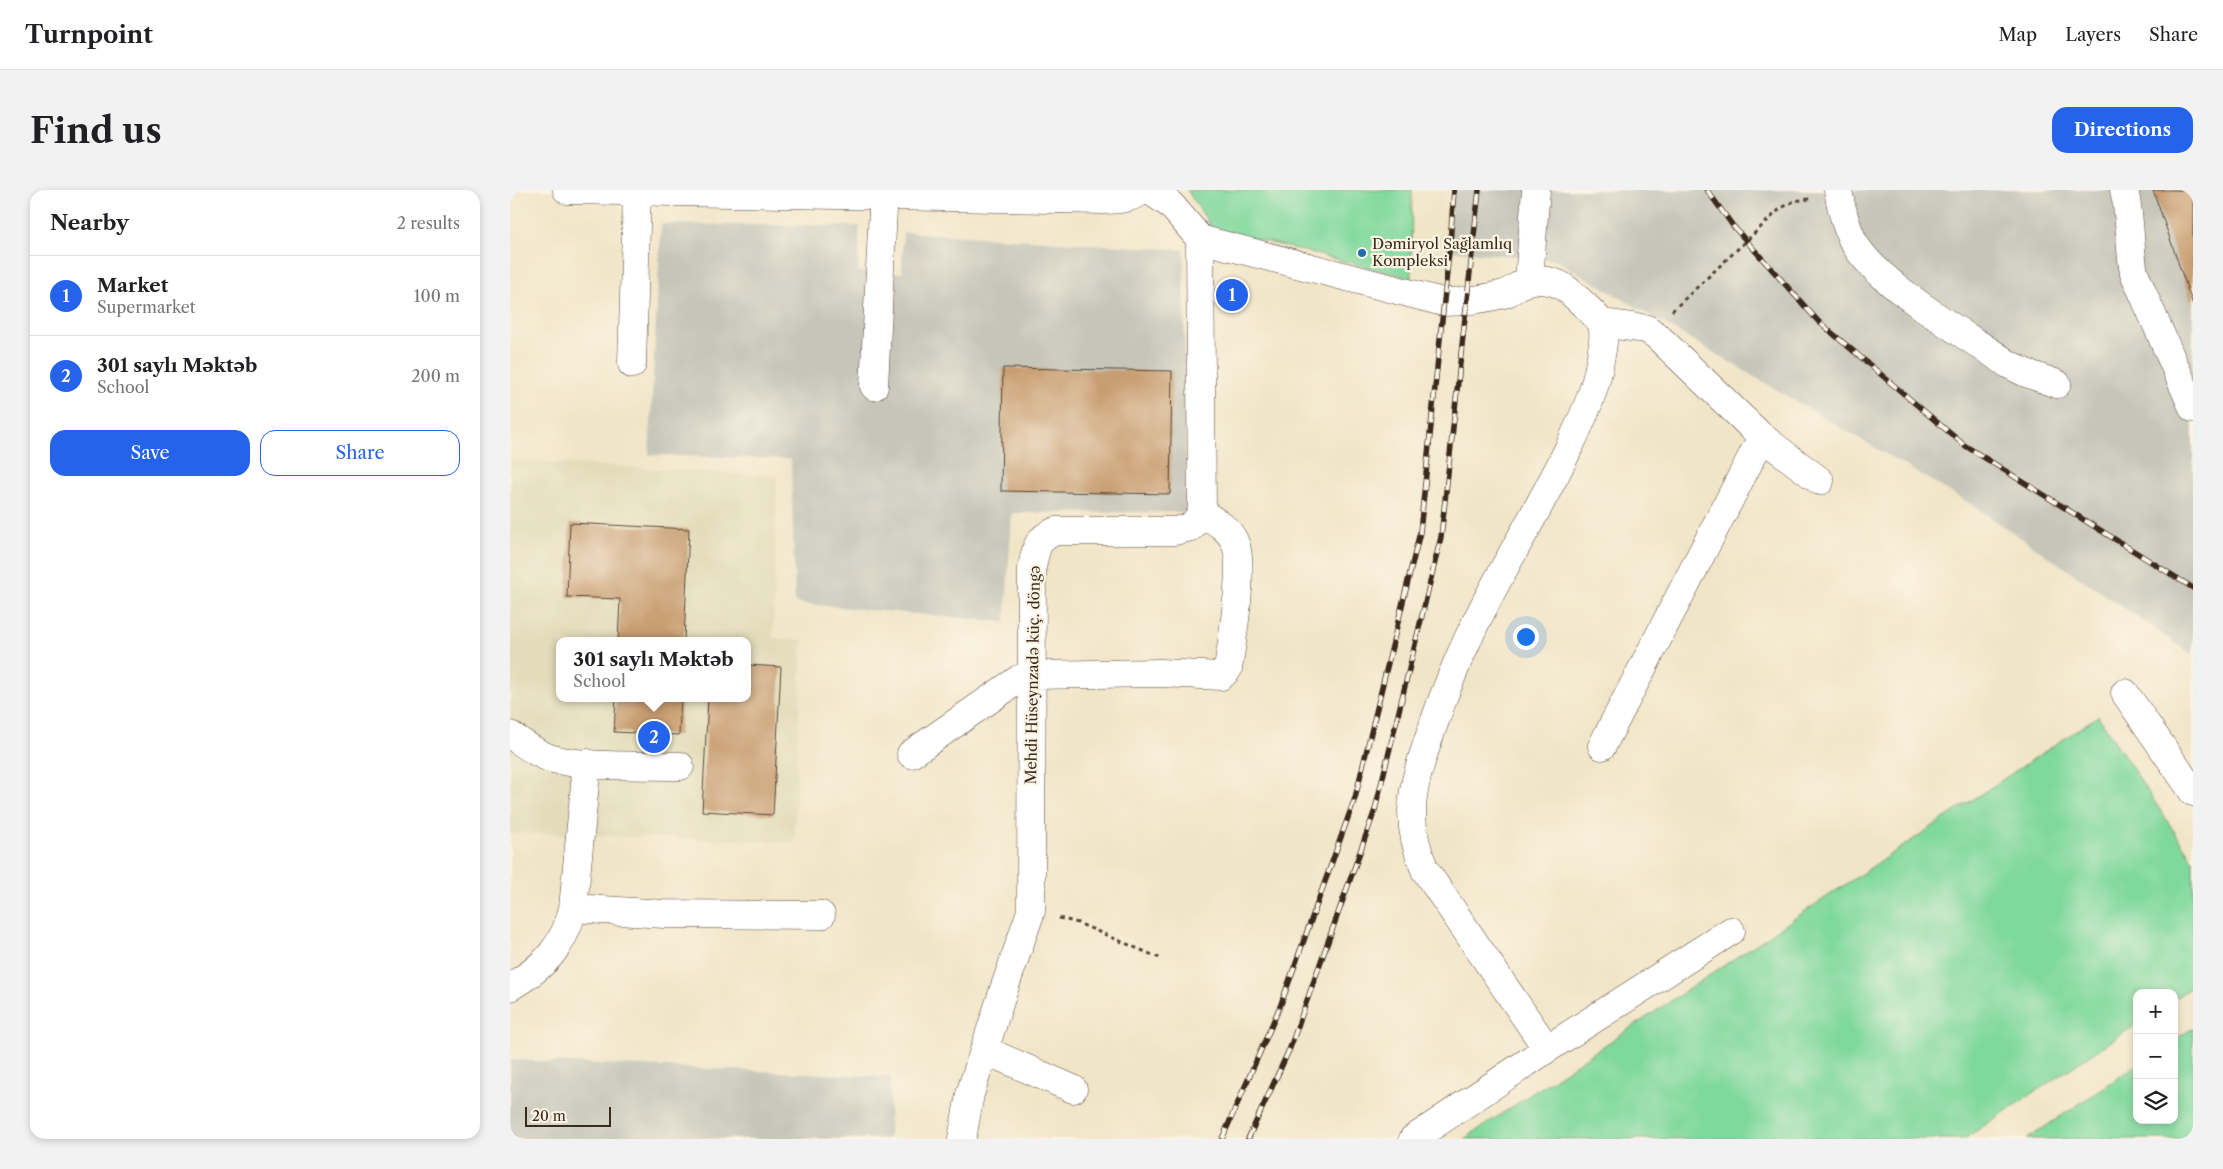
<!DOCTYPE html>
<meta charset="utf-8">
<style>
:root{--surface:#fff;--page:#f2f2f2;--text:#202124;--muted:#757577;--line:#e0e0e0;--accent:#2563eb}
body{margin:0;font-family:"Libre Caslon Text",serif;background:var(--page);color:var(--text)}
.controls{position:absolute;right:15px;bottom:15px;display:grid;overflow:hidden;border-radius:10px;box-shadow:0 2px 8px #0003}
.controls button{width:45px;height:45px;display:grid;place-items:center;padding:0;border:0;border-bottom:1px solid var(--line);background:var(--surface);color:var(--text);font:25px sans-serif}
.scale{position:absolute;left:15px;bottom:12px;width:86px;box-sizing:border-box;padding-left:5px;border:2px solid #3b2a1e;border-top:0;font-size:14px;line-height:18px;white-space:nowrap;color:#3b2a1e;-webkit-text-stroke:4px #fcf5e5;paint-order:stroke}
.you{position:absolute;left:1015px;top:446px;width:18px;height:18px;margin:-12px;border:4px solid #fff;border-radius:50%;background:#1a73e8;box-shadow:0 0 0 8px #1a73e833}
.badge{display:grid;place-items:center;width:32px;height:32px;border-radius:50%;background:var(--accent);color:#fff;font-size:16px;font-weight:700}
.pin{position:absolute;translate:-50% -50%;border:2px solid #fff;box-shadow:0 1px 5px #0006}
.popup{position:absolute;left:46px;top:447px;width:195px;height:65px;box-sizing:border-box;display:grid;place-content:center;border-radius:10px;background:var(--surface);filter:drop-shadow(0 1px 4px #0005);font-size:16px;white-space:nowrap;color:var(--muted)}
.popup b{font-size:19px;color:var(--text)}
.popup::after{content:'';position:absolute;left:50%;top:100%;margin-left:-10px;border:10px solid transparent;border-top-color:var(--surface)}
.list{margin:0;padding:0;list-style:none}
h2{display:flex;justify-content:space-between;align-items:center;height:65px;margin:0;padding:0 20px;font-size:21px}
h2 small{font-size:16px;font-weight:400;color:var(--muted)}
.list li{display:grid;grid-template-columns:32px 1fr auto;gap:15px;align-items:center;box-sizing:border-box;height:80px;padding:0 20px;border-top:1px solid var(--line)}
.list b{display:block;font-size:19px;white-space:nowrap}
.list p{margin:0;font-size:16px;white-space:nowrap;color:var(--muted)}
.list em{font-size:16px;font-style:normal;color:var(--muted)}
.actions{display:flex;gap:10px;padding:15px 20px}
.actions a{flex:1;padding:11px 0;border:1px solid var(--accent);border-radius:15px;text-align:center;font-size:18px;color:var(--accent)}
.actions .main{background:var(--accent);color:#fff}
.icon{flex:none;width:28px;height:28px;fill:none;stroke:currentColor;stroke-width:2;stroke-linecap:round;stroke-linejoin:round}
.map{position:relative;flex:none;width:1683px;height:949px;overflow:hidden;border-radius:15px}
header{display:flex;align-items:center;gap:30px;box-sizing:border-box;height:70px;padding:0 25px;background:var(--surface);border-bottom:1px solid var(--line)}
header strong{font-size:24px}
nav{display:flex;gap:28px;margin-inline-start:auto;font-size:18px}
.intro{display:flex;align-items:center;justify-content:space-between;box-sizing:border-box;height:120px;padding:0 30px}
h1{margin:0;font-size:35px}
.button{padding:12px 22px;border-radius:15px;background:var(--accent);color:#fff;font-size:18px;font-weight:700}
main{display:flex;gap:30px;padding:0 30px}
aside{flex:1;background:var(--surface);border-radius:15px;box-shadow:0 2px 8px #0003}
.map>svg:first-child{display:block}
.built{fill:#e2dcba;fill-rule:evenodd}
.industrial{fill:#c5c5b8}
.green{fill:#7fd89d;stroke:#5d815e}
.building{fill:#c89d71}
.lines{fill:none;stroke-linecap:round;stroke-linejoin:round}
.minor-casing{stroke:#564638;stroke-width:29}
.major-casing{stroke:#564638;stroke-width:29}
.path{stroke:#564638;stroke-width:3;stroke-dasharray:4 4;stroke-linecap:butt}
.minor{stroke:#fff;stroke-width:28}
.major{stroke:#fff;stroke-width:28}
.rail-casing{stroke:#3b2a1e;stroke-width:5.5}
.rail{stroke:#fcf5e5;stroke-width:4;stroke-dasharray:11;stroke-linecap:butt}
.poi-dot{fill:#1f6fb2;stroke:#fcf5e5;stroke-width:2}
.labels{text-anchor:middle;stroke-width:4.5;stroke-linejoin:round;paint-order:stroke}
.poi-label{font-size:15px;fill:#3b2a1e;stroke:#fcf5e5;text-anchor:start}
.street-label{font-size:15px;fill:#3b2a1e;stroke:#fcf5e5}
</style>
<header>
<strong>Turnpoint</strong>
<nav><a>Map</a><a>Layers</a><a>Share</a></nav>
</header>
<div class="intro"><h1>Find us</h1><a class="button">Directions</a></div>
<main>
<aside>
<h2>Nearby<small>2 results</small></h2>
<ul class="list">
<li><span class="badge">1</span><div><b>Market</b><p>Supermarket</p></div><em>100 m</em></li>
<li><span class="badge">2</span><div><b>301 saylı Məktəb</b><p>School</p></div><em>200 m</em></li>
</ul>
<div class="actions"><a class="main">Save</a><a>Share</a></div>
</aside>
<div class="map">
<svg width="1683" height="949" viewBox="0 0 1683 949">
<rect width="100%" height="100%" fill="#fcf5e5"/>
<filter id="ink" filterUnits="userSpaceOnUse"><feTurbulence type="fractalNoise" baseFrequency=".02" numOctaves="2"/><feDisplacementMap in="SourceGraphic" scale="10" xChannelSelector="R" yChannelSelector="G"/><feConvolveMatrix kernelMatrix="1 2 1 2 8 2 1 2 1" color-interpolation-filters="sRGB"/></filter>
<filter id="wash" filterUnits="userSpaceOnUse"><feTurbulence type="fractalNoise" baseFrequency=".0096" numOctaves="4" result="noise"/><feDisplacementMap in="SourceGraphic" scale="20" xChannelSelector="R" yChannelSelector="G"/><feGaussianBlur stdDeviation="1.12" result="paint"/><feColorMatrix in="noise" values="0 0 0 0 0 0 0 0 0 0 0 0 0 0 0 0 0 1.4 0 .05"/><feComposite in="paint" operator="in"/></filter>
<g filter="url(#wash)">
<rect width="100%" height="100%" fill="#f1e5c8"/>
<!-- built -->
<path class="built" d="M 0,270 L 267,286 L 263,448 L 292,450 L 284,652 L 0,643 ZM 50,451 L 238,451 L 238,508 L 50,508 Z"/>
<!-- industrial -->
<path class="industrial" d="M 943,0 L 1683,0 L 1683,465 L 1464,316 L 1046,70 L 937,60 Z
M 151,34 L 350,36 L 348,82 L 371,83 L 392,83 L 393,42 L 674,60 L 676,322 L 502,323 L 495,432 L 285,413 L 281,269 L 139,265 Z
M 0,870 L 381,887 L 379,949 L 0,949 Z"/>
<!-- green -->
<path class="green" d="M 677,0 L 902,0 L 901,88 L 702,38 Z
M 1588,526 L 1683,670 L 1683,796 L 1664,809 L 1664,803 L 1627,803 L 1627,834 L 1454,949 L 954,949 Z
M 1683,838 L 1683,949 L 1517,949 L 1627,875 L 1627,930 L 1664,930 L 1664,850 Z"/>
<g id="blocks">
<!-- building -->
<path class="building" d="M 1643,0 L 1683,0 L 1683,115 Z
M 493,178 L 662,181 L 660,304 L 491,301 Z
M 60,333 L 179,339 L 174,451 L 108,451 L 110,409 L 57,407 Z
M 238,475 L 271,477 L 263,625 L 192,621 L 198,508 L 238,508 Z
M 106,508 L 171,508 L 169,545 L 104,542 Z"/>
</g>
</g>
<g filter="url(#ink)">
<use href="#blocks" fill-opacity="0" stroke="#564638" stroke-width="1"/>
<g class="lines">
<defs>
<path id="minor" d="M 1328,0 C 1331,17 1335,35 1343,51 C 1366,94 1457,145 1498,174 L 1516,183 L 1547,194
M 1614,0 C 1621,28 1619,56 1624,83 L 1683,218
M 690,49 L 933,112 C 954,112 974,109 994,104 C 1003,101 1009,94 1018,91 C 1026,88 1044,91 1052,96 C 1058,99 1088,127 1091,133 C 1096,144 1092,160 1090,171 C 1086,199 1074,225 1062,251 C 1039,301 1010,348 984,397 C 959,443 937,493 921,542 C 903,594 892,627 915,680 L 1037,859
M 1019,90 L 1026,0
M 1091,133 L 1137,139 L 1147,146 L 1252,247 L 1092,556
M 122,174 L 127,2
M 364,196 L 374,0
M 1252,247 L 1310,291
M 1615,503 L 1683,602
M 0,545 C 12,552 24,562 37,567 C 67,578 135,575 170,576
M 401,564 L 509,489 L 522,485 L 651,483 L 711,486 L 718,479 C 722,452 735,375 725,353 C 719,338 705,331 692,323
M 63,718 L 154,724 L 311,725
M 0,797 C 34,777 54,757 63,718 L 77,573
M 474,860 L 563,899
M 452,949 L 460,904 L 493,802 L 521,721 L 522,378 C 526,358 526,349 546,341 L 665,341 L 681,337 L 692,323 L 690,49 L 661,15 L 639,0
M 903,949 L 1037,859 L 1221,741"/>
<path id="major" d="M 57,0 L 594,10 C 609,10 621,9 633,0"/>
</defs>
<!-- minor casing -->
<use href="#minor" class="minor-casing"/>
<!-- major casing -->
<use href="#major" class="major-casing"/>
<!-- path -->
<path class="path" d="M 1162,121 L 1270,19 L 1284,11 L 1300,9
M 549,728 L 568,733 L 652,769"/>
<!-- minor -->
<use href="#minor" class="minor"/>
<!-- major -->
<use href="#major" class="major"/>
<defs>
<path id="rail" d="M 1197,0 L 1223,36 L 1308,131 L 1454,255 L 1683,398
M 712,949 L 771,814 L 845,608 L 910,342 L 940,53 L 944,0
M 738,949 L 780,858 L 865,620 L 931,347 L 969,0"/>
</defs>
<!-- rail casing -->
<use href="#rail" class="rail-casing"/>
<!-- rail -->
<use href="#rail" class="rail"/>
</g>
</g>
<!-- markers -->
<circle class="poi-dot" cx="852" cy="63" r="5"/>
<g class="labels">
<!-- poi labels -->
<g class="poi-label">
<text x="862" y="59">Dəmiryol Sağlamlıq<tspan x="862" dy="17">Kompleksi</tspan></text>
</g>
<!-- street labels -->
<g class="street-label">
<text transform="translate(523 485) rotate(-89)" y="5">Mehdi Hüseynzadə küç. döngə</text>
</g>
</g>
</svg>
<div class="controls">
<button>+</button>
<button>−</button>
<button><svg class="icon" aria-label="layers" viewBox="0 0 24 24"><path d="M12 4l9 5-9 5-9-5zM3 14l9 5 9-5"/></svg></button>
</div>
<div class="scale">20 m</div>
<div class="you"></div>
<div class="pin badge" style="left:722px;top:105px">1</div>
<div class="pin badge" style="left:144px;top:547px">2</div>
<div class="popup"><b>301 saylı Məktəb</b>School</div>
</div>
</main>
